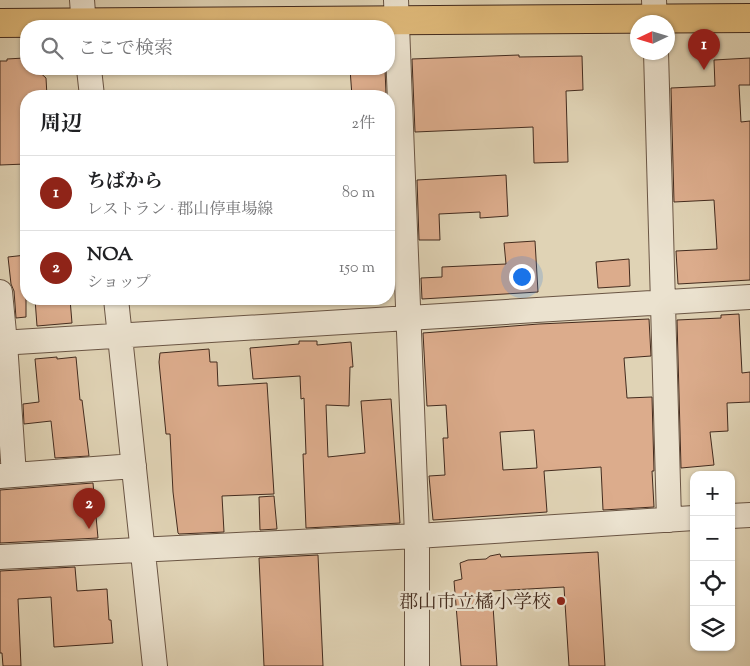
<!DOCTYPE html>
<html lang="ja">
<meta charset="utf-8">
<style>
:root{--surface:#fff;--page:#f6f6f6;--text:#202124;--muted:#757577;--line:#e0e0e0;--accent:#8f2418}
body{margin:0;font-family:"Sorts Mill Goudy","Noto Serif JP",serif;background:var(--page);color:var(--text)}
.controls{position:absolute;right:15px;bottom:15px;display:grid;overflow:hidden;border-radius:10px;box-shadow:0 1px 4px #0004}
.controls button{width:45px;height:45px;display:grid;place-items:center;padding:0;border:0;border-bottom:1px solid var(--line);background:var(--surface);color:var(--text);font:25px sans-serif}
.compass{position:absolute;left:630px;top:15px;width:45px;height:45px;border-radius:50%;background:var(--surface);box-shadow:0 1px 4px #0004;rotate:266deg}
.you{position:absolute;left:521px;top:276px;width:18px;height:18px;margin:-12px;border:4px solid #fff;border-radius:50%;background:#1a73e8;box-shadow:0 0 0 8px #1a73e833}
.badge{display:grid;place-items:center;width:32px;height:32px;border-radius:50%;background:var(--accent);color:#fff;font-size:16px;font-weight:700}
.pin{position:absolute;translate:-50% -41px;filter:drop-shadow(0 1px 2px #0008)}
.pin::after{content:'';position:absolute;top:26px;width:18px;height:15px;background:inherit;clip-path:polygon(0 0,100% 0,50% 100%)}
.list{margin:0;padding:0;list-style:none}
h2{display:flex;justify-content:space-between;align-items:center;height:65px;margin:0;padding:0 20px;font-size:21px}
h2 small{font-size:16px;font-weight:400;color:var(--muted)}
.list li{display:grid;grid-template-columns:32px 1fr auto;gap:15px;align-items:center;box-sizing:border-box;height:75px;padding:0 20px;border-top:1px solid var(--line)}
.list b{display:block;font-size:19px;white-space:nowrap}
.list p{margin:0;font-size:16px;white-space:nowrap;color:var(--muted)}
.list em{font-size:16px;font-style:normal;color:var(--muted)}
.icon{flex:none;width:28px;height:28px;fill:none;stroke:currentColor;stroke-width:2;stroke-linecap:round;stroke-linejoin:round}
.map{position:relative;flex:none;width:750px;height:666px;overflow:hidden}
.search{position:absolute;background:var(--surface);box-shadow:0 1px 4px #0004;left:20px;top:20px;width:375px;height:55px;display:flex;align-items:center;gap:12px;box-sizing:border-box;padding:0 18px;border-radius:20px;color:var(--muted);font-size:19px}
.panel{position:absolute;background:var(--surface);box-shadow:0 1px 4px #0004;left:20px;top:90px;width:375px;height:215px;border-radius:20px}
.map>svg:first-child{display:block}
.building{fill:#dcac8c;stroke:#432b1e;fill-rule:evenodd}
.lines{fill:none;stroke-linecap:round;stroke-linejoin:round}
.minor-casing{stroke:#6a5544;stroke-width:26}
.major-casing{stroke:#432b1e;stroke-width:30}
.minor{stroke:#ebe2cf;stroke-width:24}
.major{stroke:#e0ba7a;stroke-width:28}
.poi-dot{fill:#8f2418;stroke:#ebe2cf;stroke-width:2}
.labels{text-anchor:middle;stroke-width:5;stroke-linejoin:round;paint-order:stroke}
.poi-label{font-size:19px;fill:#432b1e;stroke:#ebe2cf;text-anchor:end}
</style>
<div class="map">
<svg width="750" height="666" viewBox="0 0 750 666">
<rect width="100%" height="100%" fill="#e0d3b5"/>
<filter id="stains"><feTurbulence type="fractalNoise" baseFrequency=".004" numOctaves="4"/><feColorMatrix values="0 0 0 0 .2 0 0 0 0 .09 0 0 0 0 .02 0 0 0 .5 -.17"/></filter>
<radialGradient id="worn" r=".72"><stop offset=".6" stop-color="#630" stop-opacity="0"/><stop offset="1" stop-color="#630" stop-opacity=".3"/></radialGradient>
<!-- building -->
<path class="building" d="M 519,55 L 519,57 L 582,56 L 583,90 L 566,91 L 568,162 L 534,163 L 533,127 L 415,132 L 412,59 Z
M 24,58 L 26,60 L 26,69 L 36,69 L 46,78 L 47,96 L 26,96 L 26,164 L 0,165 L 0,61 L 7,61 L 7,59 Z
M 750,58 L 750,85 L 739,85 L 741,122 L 750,121 L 750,280 L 678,284 L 676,251 L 717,249 L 714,200 L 674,202 L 671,88 L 715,86 L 714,60 Z
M 350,69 L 385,69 L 386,94 L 352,96 Z
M 506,175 L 508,216 L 480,218 L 480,212 L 439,214 L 440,240 L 419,240 L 417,180 Z
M 535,241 L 538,292 L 422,299 L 421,278 L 442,277 L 442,267 L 506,264 L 504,243 Z
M 26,255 L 26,317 L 16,318 L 14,291 L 11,284 L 8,257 Z
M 629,259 L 630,286 L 598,288 L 596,262 Z
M 35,299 L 70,299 L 72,323 L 37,326 Z
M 739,314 L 742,373 L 750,372 L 750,402 L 727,403 L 728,431 L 710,432 L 714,465 L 681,468 L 677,320 L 721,318 L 721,315 Z
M 649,319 L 651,356 L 624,358 L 627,398 L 652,397 L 654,471 L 652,471 L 654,507 L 603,510 L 601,467 L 544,471 L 547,512 L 433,520 L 429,476 L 445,475 L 443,438 L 448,438 L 446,405 L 427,406 L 423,333 L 539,324 ZM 534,430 L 537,468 L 503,470 L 500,432 Z
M 299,341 L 317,341 L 317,345 L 351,342 L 353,367 L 350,367 L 349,406 L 326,405 L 328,457 L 365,453 L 361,401 L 391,399 L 400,523 L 306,528 L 303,454 L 306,454 L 304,398 L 301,399 L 300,376 L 253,379 L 250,348 L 299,344 Z
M 209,349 L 210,362 L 217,362 L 218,386 L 267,383 L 274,494 L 222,496 L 224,532 L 179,534 L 178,533 L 173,492 L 170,434 L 166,434 L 159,362 L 160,353 Z
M 57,357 L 57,359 L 76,357 L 80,400 L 82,400 L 89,456 L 55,458 L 51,421 L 24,424 L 23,404 L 39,402 L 35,359 Z
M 93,483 L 98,538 L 0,543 L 0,490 Z
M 274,496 L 277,529 L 260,530 L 259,497 Z
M 598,552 L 605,666 L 569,666 L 564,587 L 492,591 L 497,666 L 461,666 L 454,581 L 462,579 L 460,563 L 468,560 L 486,559 L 490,556 L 500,554 L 501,557 Z
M 318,555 L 323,666 L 264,666 L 259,558 Z
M 75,567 L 77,591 L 107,589 L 109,620 L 111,620 L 113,643 L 54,647 L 51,597 L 18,599 L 21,666 L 3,666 L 2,653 L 0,653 L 0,571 Z"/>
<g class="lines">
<defs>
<path id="minor" d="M 82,0 L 84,26
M 396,0 L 417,536 L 417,666
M 654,0 L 655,22
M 656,52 L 669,520
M 89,69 L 92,96
M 0,292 L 5,343 L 14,475
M 116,299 L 155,666
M 0,343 L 750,297
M 0,476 L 134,466
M 731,516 L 750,515
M 0,557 L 417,536 L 694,518"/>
<path id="major" d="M 0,23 L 750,18"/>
</defs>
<!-- minor casing -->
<use href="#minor" class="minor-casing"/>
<!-- major casing -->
<use href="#major" class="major-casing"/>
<!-- minor -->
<use href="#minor" class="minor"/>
<!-- major -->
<use href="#major" class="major"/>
</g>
<!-- markers -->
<circle class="poi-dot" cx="561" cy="601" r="5"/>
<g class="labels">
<!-- poi labels -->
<g class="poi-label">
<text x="551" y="608">郡山市立橘小学校</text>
</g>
</g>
<rect width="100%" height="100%" filter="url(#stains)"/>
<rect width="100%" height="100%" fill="url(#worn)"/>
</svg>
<div class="controls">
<button>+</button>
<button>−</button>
<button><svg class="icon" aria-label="locate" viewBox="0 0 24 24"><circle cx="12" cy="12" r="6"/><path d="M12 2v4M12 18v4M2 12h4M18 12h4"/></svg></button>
<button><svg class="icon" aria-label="layers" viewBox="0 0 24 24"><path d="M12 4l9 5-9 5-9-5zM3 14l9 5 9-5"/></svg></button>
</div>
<svg class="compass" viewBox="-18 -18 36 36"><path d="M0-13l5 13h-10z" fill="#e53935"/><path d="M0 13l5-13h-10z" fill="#757577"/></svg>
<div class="you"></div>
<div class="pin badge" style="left:704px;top:70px">1</div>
<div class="pin badge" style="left:89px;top:529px">2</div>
<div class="search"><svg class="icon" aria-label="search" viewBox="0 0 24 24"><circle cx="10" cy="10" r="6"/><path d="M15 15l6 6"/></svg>ここで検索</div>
<section class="panel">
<h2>周辺<small>2件</small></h2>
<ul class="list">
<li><span class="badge">1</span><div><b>ちばから</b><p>レストラン · 郡山停車場線</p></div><em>80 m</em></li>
<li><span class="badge">2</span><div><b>NOA</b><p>ショップ</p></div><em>150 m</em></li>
</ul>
</section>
</div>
